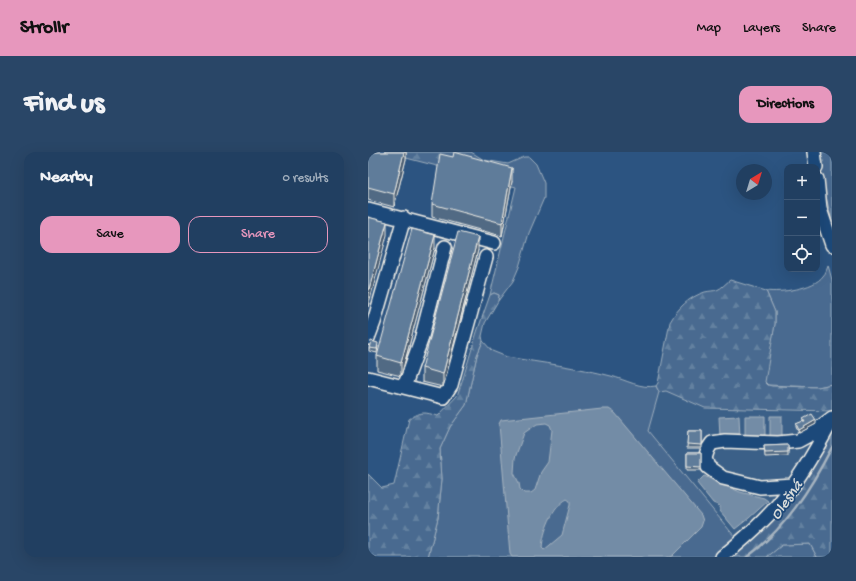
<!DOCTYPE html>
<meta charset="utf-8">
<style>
:root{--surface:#213f61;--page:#294667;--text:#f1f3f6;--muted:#a2afbd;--line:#3e5876;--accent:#e797bd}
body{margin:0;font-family:"Gochi Hand",sans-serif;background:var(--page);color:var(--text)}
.controls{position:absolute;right:12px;top:12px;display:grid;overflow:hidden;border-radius:8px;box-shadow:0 4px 16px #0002}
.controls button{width:36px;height:36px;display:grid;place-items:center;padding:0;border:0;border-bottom:1px solid var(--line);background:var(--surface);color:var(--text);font:20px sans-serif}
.compass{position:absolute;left:368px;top:12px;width:36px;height:36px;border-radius:50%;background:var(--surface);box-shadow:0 4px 16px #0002;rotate:38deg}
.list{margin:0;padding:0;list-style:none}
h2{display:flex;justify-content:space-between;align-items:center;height:52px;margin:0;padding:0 16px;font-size:17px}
h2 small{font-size:13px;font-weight:400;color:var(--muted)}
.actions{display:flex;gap:8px;padding:12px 16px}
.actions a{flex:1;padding:9px 0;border:1px solid var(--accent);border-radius:12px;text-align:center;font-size:14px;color:var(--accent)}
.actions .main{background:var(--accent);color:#111}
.icon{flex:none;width:22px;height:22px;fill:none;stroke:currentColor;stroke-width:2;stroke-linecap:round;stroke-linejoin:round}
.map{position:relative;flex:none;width:464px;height:405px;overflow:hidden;border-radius:12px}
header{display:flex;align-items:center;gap:24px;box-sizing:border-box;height:56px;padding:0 20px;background:var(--accent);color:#111}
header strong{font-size:19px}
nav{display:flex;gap:22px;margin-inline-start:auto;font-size:14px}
.intro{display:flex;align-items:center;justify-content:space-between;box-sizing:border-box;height:96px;padding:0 24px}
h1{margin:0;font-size:28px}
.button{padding:10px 18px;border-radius:12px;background:var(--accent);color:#111;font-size:14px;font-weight:700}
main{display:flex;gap:24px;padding:0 24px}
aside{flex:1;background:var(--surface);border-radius:12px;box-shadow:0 4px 16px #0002}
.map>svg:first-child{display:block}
.built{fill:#3b6088}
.green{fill:#496b90;stroke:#9eaebc}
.forest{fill:url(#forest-firs);stroke:#9eaebc}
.water{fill:#738ca6;stroke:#a7b4c0;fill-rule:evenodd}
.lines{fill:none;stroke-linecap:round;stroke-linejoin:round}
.stream{stroke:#a7b4c0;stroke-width:2.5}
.minor-casing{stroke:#f4f1e8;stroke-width:16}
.minor{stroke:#1f4a7a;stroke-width:13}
.wall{fill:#516a84;stroke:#f4f1e8}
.shaded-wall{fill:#42566c;stroke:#f4f1e8}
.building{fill:#5e7b9a;stroke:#f4f1e8}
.labels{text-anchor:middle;stroke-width:3.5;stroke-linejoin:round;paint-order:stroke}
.water-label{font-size:16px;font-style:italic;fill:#dadddb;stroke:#1f4a7a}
</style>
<header>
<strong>Strollr</strong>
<nav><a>Map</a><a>Layers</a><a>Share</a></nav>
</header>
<div class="intro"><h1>Find us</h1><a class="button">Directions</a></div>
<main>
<aside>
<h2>Nearby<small>0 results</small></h2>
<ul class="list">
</ul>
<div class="actions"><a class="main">Save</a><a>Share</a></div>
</aside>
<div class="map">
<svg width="464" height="405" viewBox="0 0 464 405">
<defs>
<pattern id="forest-firs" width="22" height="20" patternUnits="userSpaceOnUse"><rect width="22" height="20" fill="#496b90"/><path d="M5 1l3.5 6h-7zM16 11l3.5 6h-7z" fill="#6481a0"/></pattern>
</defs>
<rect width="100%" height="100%" fill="#2c5481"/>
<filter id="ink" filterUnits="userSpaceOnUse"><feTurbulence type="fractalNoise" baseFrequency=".025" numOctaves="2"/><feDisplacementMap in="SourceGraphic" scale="8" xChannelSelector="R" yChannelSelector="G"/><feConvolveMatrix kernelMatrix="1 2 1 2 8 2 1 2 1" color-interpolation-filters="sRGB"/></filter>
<g filter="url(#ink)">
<!-- built -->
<path class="built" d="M 298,239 L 337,256 L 461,260 L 450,272 L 452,280 L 426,325 L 409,347 L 367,385 L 280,279 L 291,240 Z"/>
<!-- green -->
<path class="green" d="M 451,0 L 463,0 L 464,7 L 464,70 L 453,23 Z
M 156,5 L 161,5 L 168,12 L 176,31 L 176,46 L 161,81 L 151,115 L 145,129 L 130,149 L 131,143 L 126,141 L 122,143 L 148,35 L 100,22 L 114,14 L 116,8 L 140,12 Z
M 460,113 L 464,128 L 464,232 L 450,235 L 400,233 L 396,230 L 407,172 L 407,160 L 398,139 C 412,141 446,137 455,124 C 458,121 459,117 460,113 Z
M 115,189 L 124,199 L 139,205 C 174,211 209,215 243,224 C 258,228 273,237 288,234 L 291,240 L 280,279 L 367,385 L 349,405 L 60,405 L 70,366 L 74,327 L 72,297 L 82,275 L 98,253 L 109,203 Z
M 442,392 L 449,405 L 399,405 L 414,393 Z"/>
<!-- forest -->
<path class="forest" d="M 15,0 L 103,0 L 116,8 L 114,14 L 100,22 Z
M 362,128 L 398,139 L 407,160 L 407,172 L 397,230 L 400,233 L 404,234 L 450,235 L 464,232 L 464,259 L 337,256 L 298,239 L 291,240 L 288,234 L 290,231 L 302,170 C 310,156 321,145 337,140 C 341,139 346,139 349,138 C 354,136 358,131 362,128 Z
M 126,141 L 131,143 L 130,149 L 117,171 L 114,184 L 115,189 L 109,203 L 98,253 L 82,275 L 72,297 L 74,327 L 70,366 L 60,405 L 0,405 L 0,322 L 14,336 L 26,333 L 41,267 C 54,259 56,260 70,264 L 89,244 L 95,226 L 109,180 L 122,143 Z
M 464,281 L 464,405 L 449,405 L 442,392 L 414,393 L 399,405 L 361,405 L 407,367 L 430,338 Z"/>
<!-- water -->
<path class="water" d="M 234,257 L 241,257 L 247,261 L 333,363 L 335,369 L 333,375 L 304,404 L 301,405 L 144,405 L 142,402 L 131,272 L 133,268 ZM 178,271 L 182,273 L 184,278 L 180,310 L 173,320 L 167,338 L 163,341 L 156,341 L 152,337 L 151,331 L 146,321 L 147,306 L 156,281 L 169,272 ZM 199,347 L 202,349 L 202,353 L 194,383 L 176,398 L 174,396 C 175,380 184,355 199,347 Z
M 371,264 L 372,285 L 352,285 L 351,265 Z
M 377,264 L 397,264 L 397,285 L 377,285 Z
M 402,264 L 414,264 L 414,285 L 402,285 Z
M 336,324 L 372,340 L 396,346 L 400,349 L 381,366 L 367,377 L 352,359 L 352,354 L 345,351 L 329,331 Z"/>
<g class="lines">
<!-- stream -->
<path class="stream" d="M 379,405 C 417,377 443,336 464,295"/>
<defs>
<path id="minor" d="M 446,0 L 448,15
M 449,27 L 452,57 L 464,93
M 0,58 L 126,91
M 0,186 L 6,170 L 36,66
M 0,226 L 75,245 L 83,233 L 118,105
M 36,235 L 53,188 L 77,95
M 426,333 L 392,335 L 355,326 L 340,315 L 337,306 L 340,297 L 344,291 L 357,289 L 410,291 L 430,289 L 443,282 L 464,266
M 354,405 C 375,388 395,371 412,350 C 431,328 449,296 463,270"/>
</defs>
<!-- minor casing -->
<use href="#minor" class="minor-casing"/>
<!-- minor -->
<use href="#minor" class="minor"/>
</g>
<!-- wall -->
<path class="wall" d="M 0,0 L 38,0 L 38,7 L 26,55 L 0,48 Z
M 144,29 L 134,84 L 64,65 L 64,52 Z
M 67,96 L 33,224 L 9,218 L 9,204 Z
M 110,98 L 75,235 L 54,230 L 54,216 Z
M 10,194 L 9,201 L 1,199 L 1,196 Z
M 435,267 L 448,272 L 431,281 L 428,275 L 428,272 L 435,270 Z
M 320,279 L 334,279 L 334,296 L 319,296 Z
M 420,293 L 420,304 L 397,305 L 396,294 Z
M 319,301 L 333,301 L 333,318 L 319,318 Z"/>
<!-- shaded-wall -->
<path class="shaded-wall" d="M 36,0 L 38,0 L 38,7 L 26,55 L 26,42 Z
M 144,16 L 144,29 L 134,84 L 134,71 Z
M 19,70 L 19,83 L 0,155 L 0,141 Z
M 67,83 L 67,96 L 33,224 L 33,211 Z
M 110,85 L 110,98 L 75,235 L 75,222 Z
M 448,268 L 448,272 L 431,281 L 431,278 Z"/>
<!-- building -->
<path class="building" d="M 0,0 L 36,0 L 26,42 L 0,35 Z
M 86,0 L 144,16 L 134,71 L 64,52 L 72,2 L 85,5 Z
M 0,65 L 19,70 L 0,141 Z
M 44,77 L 67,83 L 33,211 L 9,204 Z
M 90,80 L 110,85 L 75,222 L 54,216 Z
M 3,189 L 10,191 L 9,197 L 1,196 Z
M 444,262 L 448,268 L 431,278 L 428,272 L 435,269 L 435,270 L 437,270 L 435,267 Z
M 320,279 L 334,279 L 334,293 L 319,292 Z
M 420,293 L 420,300 L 397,301 L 396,294 Z
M 319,301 L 333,301 L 333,315 L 319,314 Z"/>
</g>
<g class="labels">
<!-- water labels -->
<g class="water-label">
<text transform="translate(417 347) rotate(-55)" y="6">Olešná</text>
</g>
</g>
</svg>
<div class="controls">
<button>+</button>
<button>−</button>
<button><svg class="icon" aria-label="locate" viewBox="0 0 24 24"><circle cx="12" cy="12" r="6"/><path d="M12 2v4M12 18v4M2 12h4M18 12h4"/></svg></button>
</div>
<svg class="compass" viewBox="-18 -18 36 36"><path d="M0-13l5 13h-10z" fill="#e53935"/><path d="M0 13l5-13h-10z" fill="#a2afbd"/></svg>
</div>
</main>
